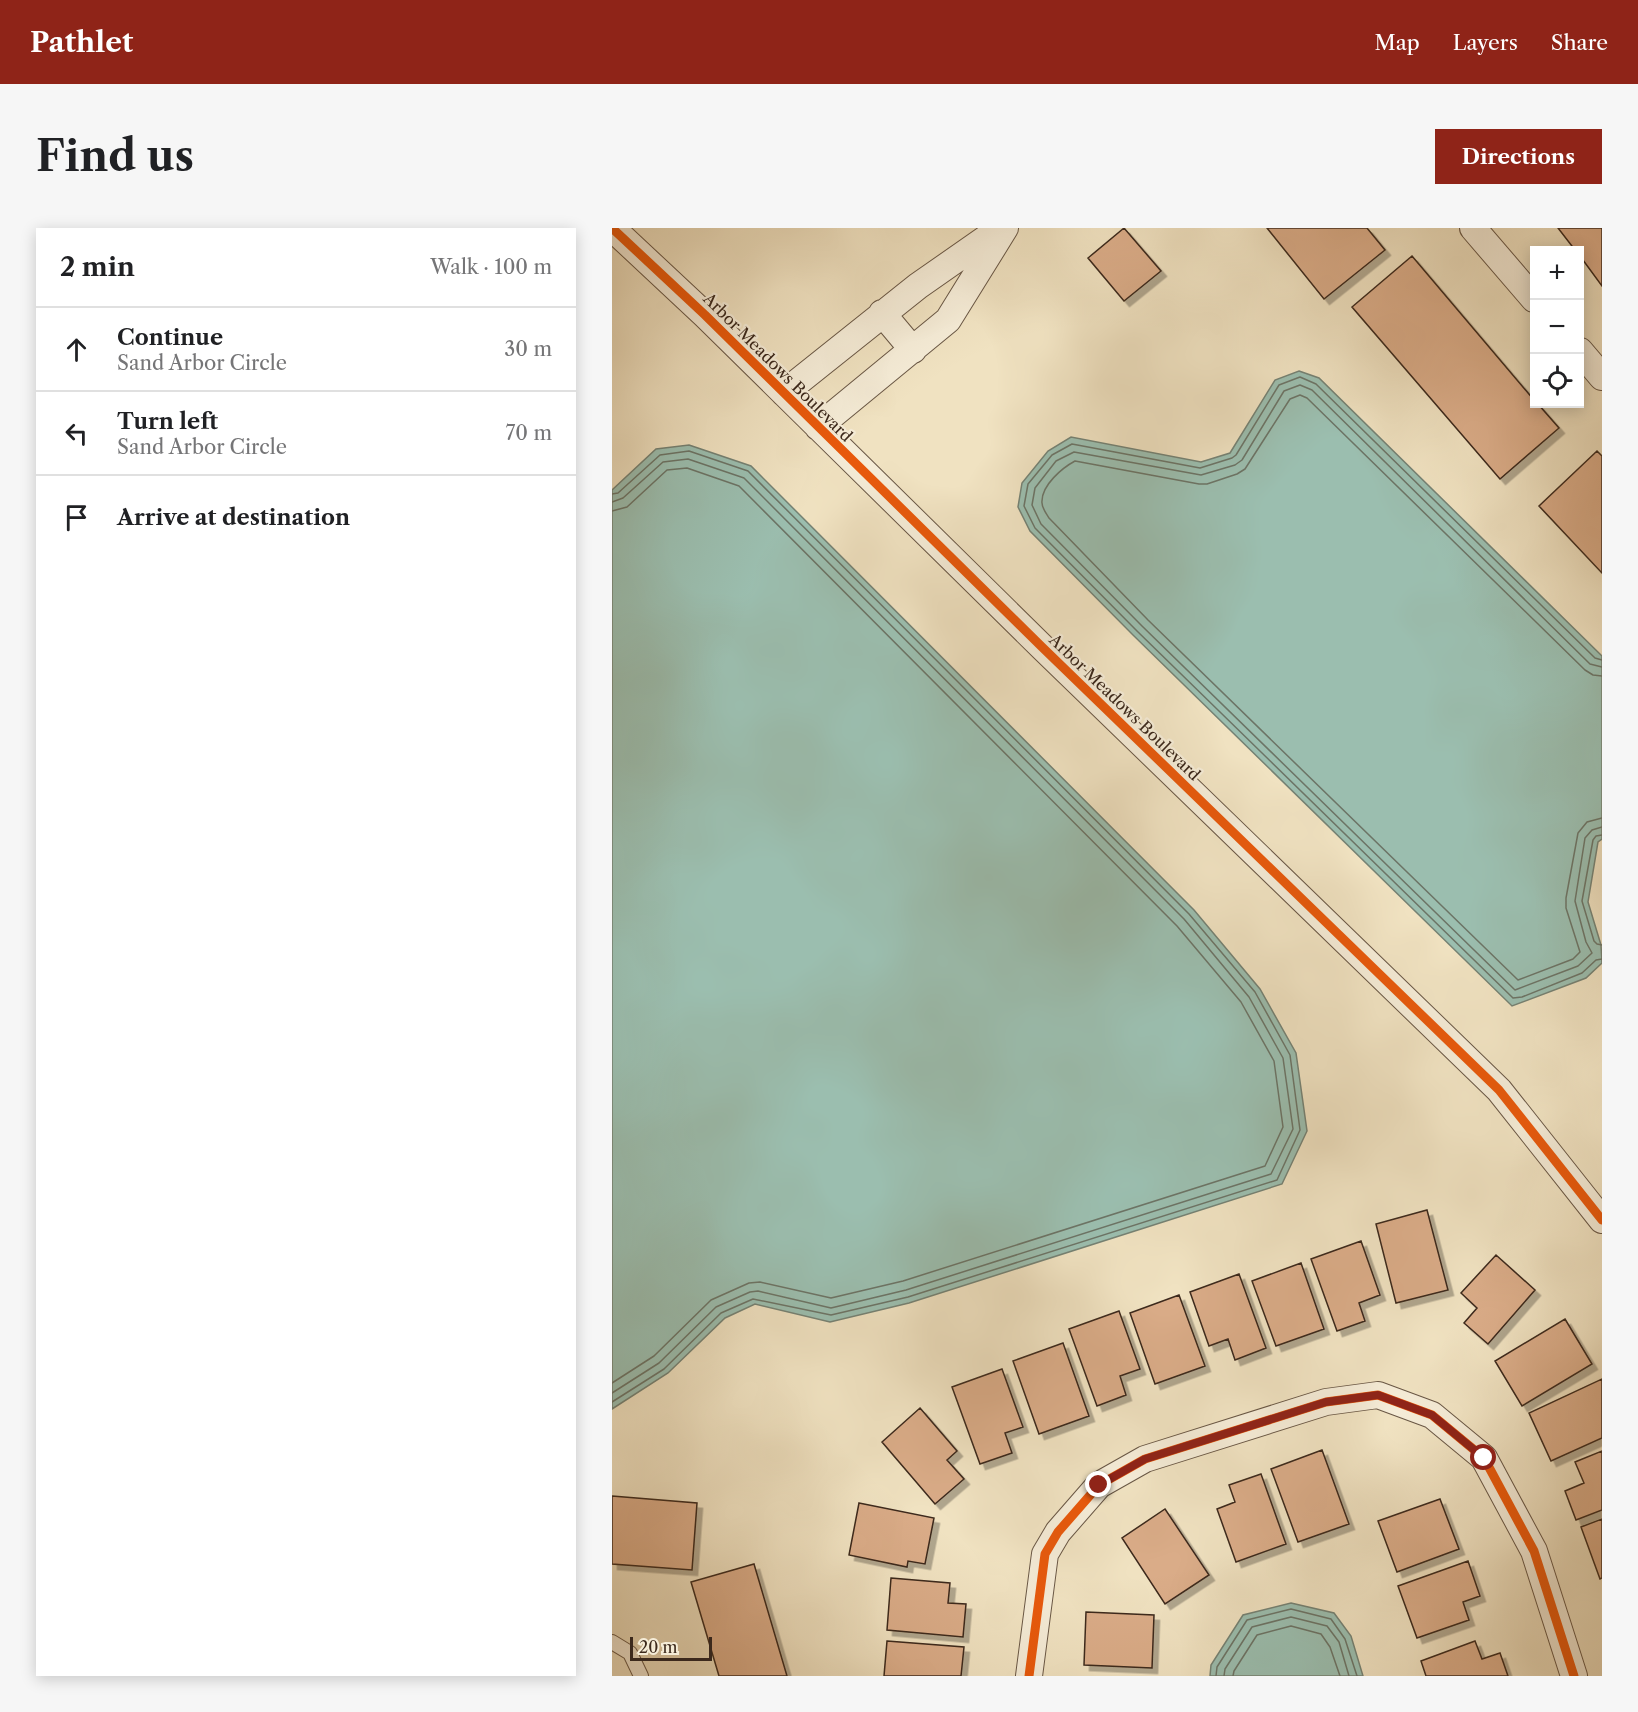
<!DOCTYPE html>
<meta charset="utf-8">
<style>
:root{--surface:#fff;--page:#f6f6f6;--text:#202124;--muted:#757577;--line:#e0e0e0;--accent:#8f2418}
body{margin:0;font-family:"Libre Caslon Text",serif;background:var(--page);color:var(--text)}
.controls{position:absolute;right:18px;top:18px;display:grid;overflow:hidden;border-radius:0px;box-shadow:0 3px 15px #0003}
.controls button{width:54px;height:54px;display:grid;place-items:center;padding:0;border:0;border-bottom:2px solid var(--line);background:var(--surface);color:var(--text);font:30px sans-serif}
.scale{position:absolute;left:18px;bottom:15px;width:82px;box-sizing:border-box;padding-left:6px;border:3px solid #3c291c;border-top:0;font-size:16px;line-height:21px;white-space:nowrap;color:#3c291c;-webkit-text-stroke:4px #f5ecd7;paint-order:stroke}
.stop{position:absolute;width:18px;height:18px;margin:-14px;border:4px solid #8f2418;border-radius:50%;background:#fff}
.stop.end{background:#8f2418;border-color:#fff;box-shadow:0 2px 6px #0008}
.list{margin:0;padding:0;list-style:none}
h2{display:flex;justify-content:space-between;align-items:center;height:78px;margin:0;padding:0 24px;font-size:26px}
h2 small{font-size:20px;font-weight:400;color:var(--muted)}
.list li{display:grid;grid-template-columns:39px 1fr auto;gap:18px;align-items:center;box-sizing:border-box;height:84px;padding:0 24px;border-top:2px solid var(--line)}
.list b{display:block;font-size:22px;white-space:nowrap}
.list p{margin:0;font-size:20px;white-space:nowrap;color:var(--muted)}
.list em{font-size:20px;font-style:normal;color:var(--muted)}
.icon{flex:none;width:33px;height:33px;fill:none;stroke:currentColor;stroke-width:2;stroke-linecap:round;stroke-linejoin:round}
.map{position:relative;flex:none;width:990px;height:1448px;overflow:hidden;border-radius:0px}
header{display:flex;align-items:center;gap:36px;box-sizing:border-box;height:84px;padding:0 30px;background:var(--accent);color:#fff}
header strong{font-size:28px}
nav{display:flex;gap:33px;margin-inline-start:auto;font-size:21px}
.intro{display:flex;align-items:center;justify-content:space-between;box-sizing:border-box;height:144px;padding:0 36px}
h1{margin:0;font-size:42px}
.button{padding:15px 27px;border-radius:0px;background:var(--accent);color:#fff;font-size:21px;font-weight:700}
main{display:flex;gap:36px;padding:0 36px}
aside{flex:1;background:var(--surface);border-radius:0px;box-shadow:0 3px 15px #0003}
.map>svg:first-child{display:block}
.water{fill:#9bbeaf;stroke:#758274;stroke-width:1.5}
.lines{fill:none;stroke-linecap:round;stroke-linejoin:round}
.shore{stroke:#6c7466;stroke-width:1.5}
.building{fill:#daac88;stroke:#3c291c;stroke-width:1.5;filter:url(#shadow)}
.lane-casing{stroke:#695745;stroke-width:16}
.street-casing{stroke:#695745;stroke-width:28}
.lane{stroke:#f5ecd7;stroke-width:14}
.street{stroke:#f5ecd7;stroke-width:26}
.cycleway-casing{stroke:#f5ecd7;stroke-width:13}
.cycleway{stroke:#e8590c;stroke-width:9}
.route{stroke:#8f2418;stroke-width:8}
.labels{text-anchor:middle;stroke-width:4.5;stroke-linejoin:round;paint-order:stroke}
.street-label{font-size:16px;fill:#3c291c;stroke:#f5ecd7}
</style>
<header>
<strong>Pathlet</strong>
<nav><a>Map</a><a>Layers</a><a>Share</a></nav>
</header>
<div class="intro"><h1>Find us</h1><a class="button">Directions</a></div>
<main>
<aside>
<h2>2 min<small>Walk · 100 m</small></h2>
<ul class="list">
<li><svg class="icon" aria-label="ahead" viewBox="0 0 24 24"><path d="M12 20V5M6 11l6-6 6 6"/></svg><div><b>Continue</b><p>Sand Arbor Circle</p></div><em>30 m</em></li>
<li><svg class="icon" aria-label="left" viewBox="0 0 24 24"><path d="M17 20v-9H6M10 6l-5 5 5 5"/></svg><div><b>Turn left</b><p>Sand Arbor Circle</p></div><em>70 m</em></li>
<li><svg class="icon" aria-label="arrive" viewBox="0 0 24 24"><path d="M6 21V4h12l-3 4 3 4H6"/></svg><div><b>Arrive at destination</b></div></li>
</ul>
</aside>
<div class="map">
<svg width="990" height="1448" viewBox="0 0 990 1448">
<defs>
<filter id="shadow"><feDropShadow dx="5.5" dy="5.5" stdDeviation="0" flood-color="#0004"/></filter>
</defs>
<rect width="100%" height="100%" fill="#f0e2c1"/>
<filter id="stains"><feTurbulence type="fractalNoise" baseFrequency=".00333" numOctaves="4"/><feColorMatrix values="0 0 0 0 .2 0 0 0 0 .09 0 0 0 0 .02 0 0 0 .5 -.17"/></filter>
<radialGradient id="worn" r=".72"><stop offset=".6" stop-color="#630" stop-opacity="0"/><stop offset="1" stop-color="#630" stop-opacity=".3"/></radialGradient>
<!-- water -->
<path class="water" d="M 687,143 L 707,150 L 990,428 L 990,611 L 986,614 L 976,674 L 989,717 L 990,735 L 974,750 L 900,778 L 521,407 L 418,303 L 406,279 L 410,255 L 436,223 L 459,209 L 589,234 L 618,225 L 663,152 Z
M 77,217 L 139,238 L 582,682 L 648,761 L 684,825 L 695,903 L 670,956 L 297,1075 L 218,1094 L 143,1076 L 113,1090 L 56,1145 L 0,1181 L 0,262 L 44,221 Z
M 679,1375 L 722,1385 L 739,1408 L 751,1448 L 598,1448 L 599,1437 L 631,1387 Z"/>
<g class="lines">
<!-- shore -->
<path class="shore" d="M 0,266 L 6,265 L 48,227 L 77,223 L 136,243 L 577,686 L 643,764 L 678,827 L 688,902 L 665,952 L 296,1069 L 219,1087 L 141,1071 L 109,1085 L 52,1141 L 0,1174
M 0,274 L 11,270 L 51,234 L 76,231 L 132,250 L 572,691 L 637,769 L 671,830 L 681,901 L 659,946 L 294,1062 L 219,1080 L 146,1063 L 138,1064 L 104,1079 L 47,1135 L 0,1165
M 0,283 L 15,279 L 55,242 L 75,240 L 127,258 L 565,698 L 629,774 L 662,833 L 671,899 L 653,938 L 291,1053 L 219,1070 L 148,1054 L 137,1055 L 99,1072 L 42,1128 L 0,1155
M 990,432 L 983,430 L 704,156 L 688,149 L 667,157 L 624,227 L 620,230 L 588,240 L 460,216 L 440,227 L 416,256 L 412,278 L 423,300 L 525,403 L 901,770 L 910,769 L 970,745 L 984,732 L 990,731
M 990,439 L 978,436 L 700,162 L 688,157 L 672,163 L 630,232 L 623,237 L 589,247 L 462,224 L 444,233 L 423,260 L 420,277 L 429,296 L 530,398 L 903,762 L 966,738 L 980,725 L 974,714 L 963,673 L 973,610 L 980,602 L 990,599
M 990,448 L 981,447 L 973,442 L 695,170 L 688,167 L 678,171 L 633,241 L 625,246 L 595,256 L 587,256 L 463,233 C 450,240 430,257 430,273 C 429,279 434,285 437,290 L 536,392 L 906,752 L 961,731 L 968,724 L 954,680 L 954,670 L 966,605 L 975,594 L 990,590
M 990,607 L 984,608 L 981,612 L 970,673 L 982,713 L 985,716 L 990,717
M 604,1448 L 605,1439 L 635,1392 L 679,1381 L 719,1391 L 733,1411 L 745,1448
M 612,1448 L 613,1441 L 640,1399 L 679,1389 L 715,1398 L 727,1414 L 737,1448
M 621,1448 L 622,1443 L 645,1407 L 679,1398 L 709,1406 L 718,1419 L 728,1448"/>
</g>
<!-- building -->
<path class="building" d="M 512,0 L 549,43 L 512,73 L 476,30 Z
M 655,0 L 755,0 L 773,22 L 712,71 Z
M 946,0 L 990,0 L 990,58 L 968,28 L 968,22 L 963,22 Z
M 800,28 L 922,172 L 922,176 L 926,176 L 947,200 L 888,251 L 740,79 Z
M 985,223 L 990,228 L 990,345 L 927,278 Z
M 815,982 L 836,1062 L 784,1075 L 764,996 Z
M 749,1013 L 768,1067 L 747,1075 L 753,1093 L 725,1103 L 699,1031 Z
M 884,1027 L 923,1062 L 876,1116 L 852,1095 L 865,1080 L 849,1065 Z
M 689,1035 L 712,1101 L 664,1118 L 640,1053 Z
M 627,1046 L 654,1120 L 623,1132 L 616,1111 L 597,1118 L 578,1064 Z
M 567,1067 L 593,1138 L 543,1156 L 518,1085 Z
M 507,1083 L 528,1141 L 508,1148 L 514,1167 L 485,1178 L 457,1101 Z
M 953,1091 L 980,1136 L 910,1178 L 883,1133 Z
M 451,1115 L 477,1188 L 427,1206 L 401,1133 Z
M 390,1141 L 411,1199 L 393,1205 L 400,1225 L 368,1236 L 340,1159 Z
M 990,1151 L 990,1210 L 939,1233 L 917,1185 Z
M 308,1180 L 345,1223 L 335,1232 L 352,1251 L 323,1276 L 270,1214 Z
M 710,1222 L 737,1296 L 686,1314 L 659,1241 Z
M 990,1223 L 990,1282 L 964,1292 L 953,1263 L 972,1255 L 963,1234 Z
M 649,1246 L 674,1316 L 624,1334 L 605,1281 L 623,1274 L 617,1257 Z
M 0,1268 L 85,1275 L 80,1342 L 0,1336 Z
M 828,1271 L 847,1321 L 785,1344 L 766,1293 Z
M 247,1275 L 322,1290 L 313,1336 L 296,1333 L 295,1339 L 237,1327 Z
M 553,1281 L 597,1347 L 553,1376 L 510,1310 Z
M 990,1291 L 990,1350 L 988,1351 L 969,1299 Z
M 856,1333 L 868,1368 L 851,1374 L 857,1392 L 805,1410 L 786,1358 Z
M 142,1336 L 175,1448 L 107,1448 L 79,1354 Z
M 279,1350 L 338,1355 L 336,1375 L 354,1376 L 351,1409 L 275,1402 Z
M 474,1384 L 542,1387 L 540,1440 L 472,1437 Z
M 275,1413 L 352,1419 L 349,1448 L 272,1448 Z
M 863,1413 L 870,1431 L 888,1425 L 896,1448 L 814,1448 L 809,1433 Z"/>
<g class="lines">
<defs>
<path id="lane" d="M 0,1414 L 18,1425 L 29,1448"/>
<path id="street" d="M 0,0 L 93,87 L 430,419 L 887,862 L 990,992
M 861,0 L 922,71
M 270,85 L 301,122
M 968,123 L 990,149
M 172,165 L 306,58 L 389,0
M 206,199 L 336,92 L 393,0
M 417,1448 L 433,1326 L 446,1304 L 487,1257 L 533,1231 L 714,1174 L 766,1167 L 820,1187 L 872,1230 L 922,1323 L 962,1448"/>
</defs>
<!-- lane casing -->
<use href="#lane" class="lane-casing"/>
<!-- street casing -->
<use href="#street" class="street-casing"/>
<!-- lane -->
<use href="#lane" class="lane"/>
<!-- street -->
<use href="#street" class="street"/>
<defs>
<path id="cycleway" d="M 0,0 L 93,87 L 430,419 L 887,862 L 990,992
M 417,1448 L 433,1326 L 446,1304 L 487,1257 L 533,1231 L 714,1174 L 766,1167 L 820,1187 L 872,1230 L 922,1323 L 962,1448"/>
</defs>
<!-- cycleway casing -->
<use href="#cycleway" class="cycleway-casing"/>
<!-- cycleway -->
<use href="#cycleway" class="cycleway"/>
</g>
<g class="lines">
<!-- route -->
<path class="route" d="M 487,1257 L 533,1231 L 714,1174 L 766,1167 L 820,1187 L 872,1230"/>
</g>
<g class="labels">
<!-- street labels -->
<g class="street-label">
<text transform="translate(166 139) rotate(45)" y="6">Arbor Meadows Boulevard</text>
<text transform="translate(513 479) rotate(44)" y="6">Arbor Meadows Boulevard</text>
</g>
</g>
<rect width="100%" height="100%" filter="url(#stains)"/>
<rect width="100%" height="100%" fill="url(#worn)"/>
</svg>
<div class="controls">
<button>+</button>
<button>−</button>
<button><svg class="icon" aria-label="locate" viewBox="0 0 24 24"><circle cx="12" cy="12" r="6"/><path d="M12 2v4M12 18v4M2 12h4M18 12h4"/></svg></button>
</div>
<div class="scale">20 m</div>
<div class="stop" style="left:872px;top:1230px"></div>
<div class="stop end" style="left:487px;top:1257px"></div>
</div>
</main>
